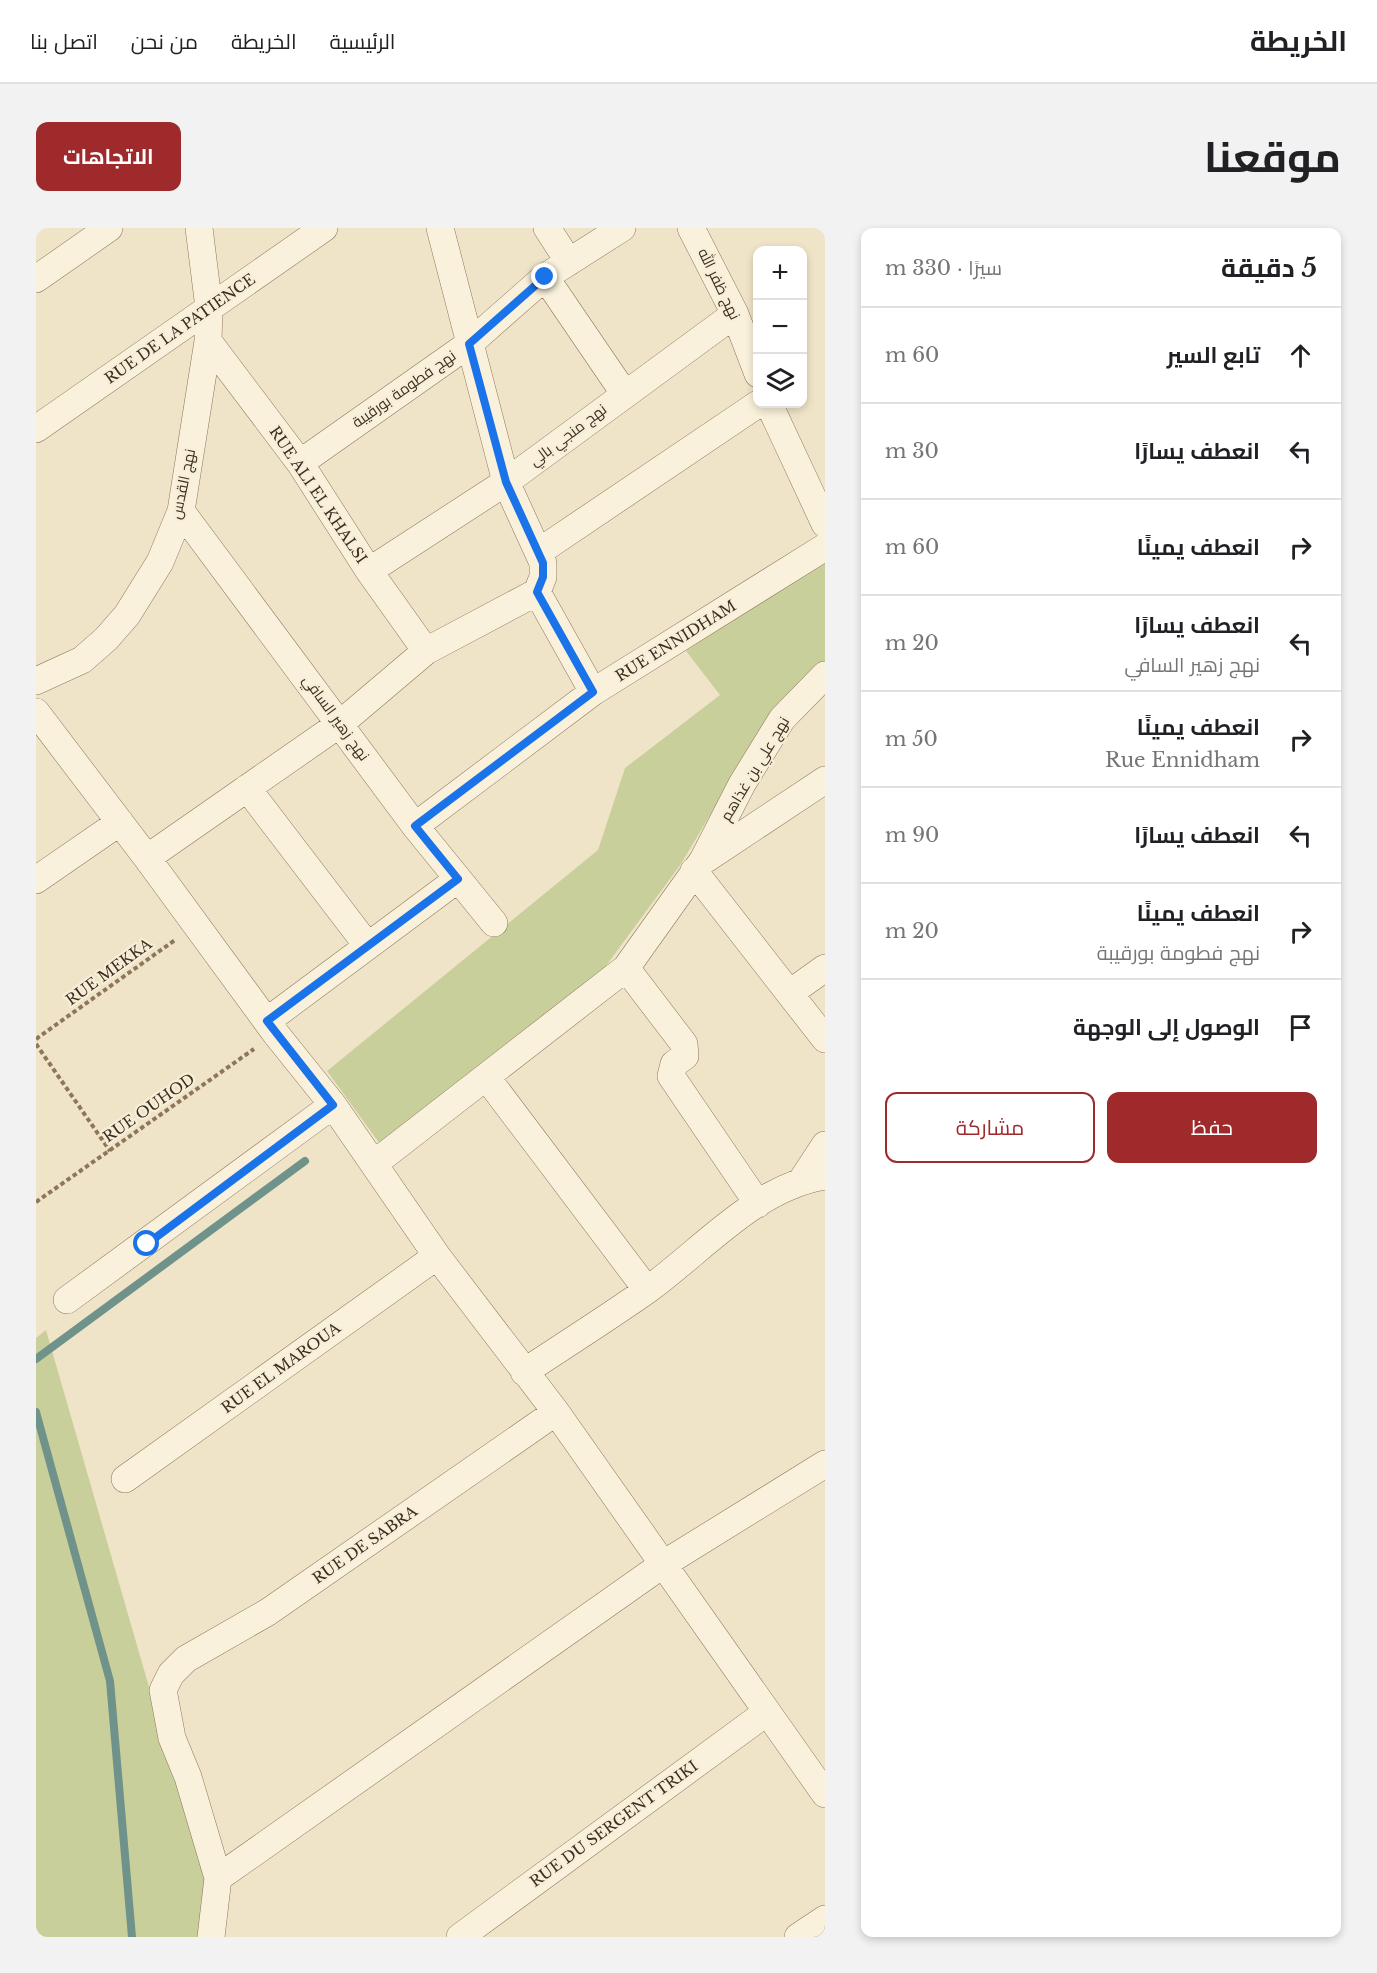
<!DOCTYPE html>
<html lang="ar">
<meta charset="utf-8">
<style>
:root{--surface:#fff;--page:#f2f2f2;--text:#202124;--muted:#757577;--line:#e0e0e0;--accent:#9e2a2b}
body{margin:0;font-family:"Libre Baskerville",Cairo,serif;background:var(--page);color:var(--text);direction:rtl}
.controls{position:absolute;right:18px;top:18px;display:grid;overflow:hidden;border-radius:12px;box-shadow:0 3px 9px #0003}
.controls button{width:54px;height:54px;display:grid;place-items:center;padding:0;border:0;border-bottom:2px solid var(--line);background:var(--surface);color:var(--text);font:30px sans-serif}
.stop{position:absolute;width:18px;height:18px;margin:-14px;border:4px solid #1a73e8;border-radius:50%;background:#fff}
.stop.end{background:#1a73e8;border-color:#fff;box-shadow:0 2px 6px #0008}
.list{margin:0;padding:0;list-style:none}
h2{display:flex;justify-content:space-between;align-items:center;height:78px;margin:0;padding:0 24px;font-size:26px}
h2 small{font-size:20px;font-weight:400;color:var(--muted)}
.list li{display:grid;grid-template-columns:39px 1fr auto;gap:18px;align-items:center;box-sizing:border-box;height:96px;padding:0 24px;border-top:2px solid var(--line)}
.list b{display:block;font-size:22px;white-space:nowrap}
.list p{margin:0;font-size:20px;white-space:nowrap;color:var(--muted)}
.list em{font-size:20px;font-style:normal;color:var(--muted)}
.actions{display:flex;gap:12px;padding:18px 24px}
.actions a{flex:1;padding:14px 0;border:2px solid var(--accent);border-radius:12px;text-align:center;font-size:21px;color:var(--accent)}
.actions .main{background:var(--accent);color:#fff}
.icon{flex:none;width:33px;height:33px;fill:none;stroke:currentColor;stroke-width:2;stroke-linecap:round;stroke-linejoin:round}
.map{position:relative;flex:none;width:789px;height:1709px;overflow:hidden;direction:ltr;border-radius:12px}
header{display:flex;align-items:center;gap:36px;box-sizing:border-box;height:84px;padding:0 30px;background:var(--surface);border-bottom:2px solid var(--line)}
header strong{font-size:28px}
nav{display:flex;gap:33px;margin-inline-start:auto;font-size:21px}
.intro{display:flex;align-items:center;justify-content:space-between;box-sizing:border-box;height:144px;padding:0 36px}
h1{margin:0;font-size:42px}
.button{padding:15px 27px;border-radius:12px;background:var(--accent);color:#fff;font-size:21px;font-weight:700}
main{display:flex;gap:36px;padding:0 36px}
aside{flex:1;background:var(--surface);border-radius:12px;box-shadow:0 3px 9px #0003}
.map>svg:first-child{display:block}
.green{fill:#c9cf9b}
.lines{fill:none;stroke-linecap:round;stroke-linejoin:round}
.stream{stroke:#6f938a;stroke-width:8}
.street-casing{stroke:#8d765c;stroke-width:28}
.path{stroke:#8d765c;stroke-width:4;stroke-dasharray:4.5 3;stroke-linecap:butt}
.street{stroke:#faf1dc;stroke-width:27}
.route{stroke:#1a73e8;stroke-width:8}
.labels{text-anchor:middle;stroke-width:4.5;stroke-linejoin:round;paint-order:stroke}
.street-label{font-size:15px;fill:#3d2e20;stroke:#f7eed8}
</style>
<header>
<strong>الخريطة</strong>
<nav><a>الرئيسية</a><a>الخريطة</a><a>من نحن</a><a>اتصل بنا</a></nav>
</header>
<div class="intro"><h1>موقعنا</h1><a class="button">الاتجاهات</a></div>
<main>
<aside>
<h2>5 دقيقة<small>سيرًا · 330 m</small></h2>
<ul class="list">
<li><svg class="icon" aria-label="ahead" viewBox="0 0 24 24"><path d="M12 20V5M6 11l6-6 6 6"/></svg><div><b>تابع السير</b></div><em>60 m</em></li>
<li><svg class="icon" aria-label="left" viewBox="0 0 24 24"><path d="M17 20v-9H6M10 6l-5 5 5 5"/></svg><div><b>انعطف يسارًا</b></div><em>30 m</em></li>
<li><svg class="icon" aria-label="right" viewBox="0 0 24 24"><path d="M7 20v-9h11M14 6l5 5-5 5"/></svg><div><b>انعطف يمينًا</b></div><em>60 m</em></li>
<li><svg class="icon" aria-label="left" viewBox="0 0 24 24"><path d="M17 20v-9H6M10 6l-5 5 5 5"/></svg><div><b>انعطف يسارًا</b><p>نهج زهير السافي</p></div><em>20 m</em></li>
<li><svg class="icon" aria-label="right" viewBox="0 0 24 24"><path d="M7 20v-9h11M14 6l5 5-5 5"/></svg><div><b>انعطف يمينًا</b><p>Rue Ennidham</p></div><em>50 m</em></li>
<li><svg class="icon" aria-label="left" viewBox="0 0 24 24"><path d="M17 20v-9H6M10 6l-5 5 5 5"/></svg><div><b>انعطف يسارًا</b></div><em>90 m</em></li>
<li><svg class="icon" aria-label="right" viewBox="0 0 24 24"><path d="M7 20v-9h11M14 6l5 5-5 5"/></svg><div><b>انعطف يمينًا</b><p>نهج فطومة بورقيبة</p></div><em>20 m</em></li>
<li><svg class="icon" aria-label="arrive" viewBox="0 0 24 24"><path d="M6 21V4h12l-3 4 3 4H6"/></svg><div><b>الوصول إلى الوجهة</b></div></li>
</ul>
<div class="actions"><a class="main">حفظ</a><a>مشاركة</a></div>
</aside>
<div class="map">
<svg width="789" height="1709" viewBox="0 0 789 1709">
<rect width="100%" height="100%" fill="#f0e4c8"/>
<!-- green -->
<path class="green" d="M 789,329 L 789,438 L 737,481 L 645,636 L 564,746 L 344,916 L 291,843 L 562,622 L 589,540 L 684,467 L 650,423 Z
M 10,1102 L 171,1660 L 162,1709 L 0,1709 L 0,1110 Z"/>
<g class="lines">
<!-- stream -->
<path class="stream" d="M 0,1131 L 269,933
M 0,1184 L 74,1453 L 96,1709"/>
<defs>
<path id="street" d="M 404,0 L 470,254 L 507,335 L 507,349 L 501,364 L 557,464
M 511,0 L 533,34
M 655,0 L 699,86 L 722,146
M 509,49 L 588,165
M 0,51 L 73,0
M 172,113 L 264,235 L 333,343 L 390,423
M 733,176 L 789,296
M 0,201 L 288,0
M 264,235 L 433,116 L 509,49 L 586,0
M 145,283 L 379,598 L 458,695
M 504,323 L 722,176
M 333,343 L 470,254 L 699,86
M 0,453 L 46,432 L 70,411 L 91,387 L 124,334 L 145,283 L 172,113 L 173,80 L 163,0
M 0,484 L 111,630 L 240,806 L 297,877 L 401,1028 L 520,1184 L 789,1566
M 211,560 L 331,717
M 379,598 L 557,464 L 789,319
M 111,630 L 305,495 L 390,423 L 501,364
M 670,631 L 789,552
M 658,643 L 789,811
M 0,652 L 84,594
M 590,740 L 648,816 L 649,828 L 638,836 L 635,848 L 722,976
M 754,765 L 789,740
M 231,793 L 422,651
M 451,850 L 611,1062
M 339,935 L 590,740 L 667,632 L 706,556 L 746,491 L 789,447
M 766,952 L 789,917
M 31,1072 L 297,877
M 488,1144 C 529,1117 570,1091 610,1063 C 666,1023 719,959 789,948
M 89,1251 L 401,1028
M 182,1650 L 626,1337 L 789,1236
M 175,1709 L 182,1650 L 152,1549 L 136,1510 L 127,1462 L 135,1446 L 150,1431 L 232,1384 L 520,1184
M 424,1709 L 731,1484
M 762,1709 L 789,1691"/>
</defs>
<!-- street casing -->
<use href="#street" class="street-casing"/>
<!-- path -->
<path class="path" d="M 0,811 L 139,712
M 0,816 L 74,923
M 0,974 L 218,821"/>
<!-- street -->
<use href="#street" class="street"/>
</g>
<g class="lines">
<!-- route -->
<path class="route" d="M 111,1016 L 297,877 L 231,793 L 422,651 L 379,598 L 557,464 L 501,364 L 507,349 L 507,335 L 470,254 L 433,116 L 509,49"/>
</g>
<g class="labels">
<!-- street labels -->
<g class="street-label">
<text transform="translate(683 56) rotate(64)" y="5">نهج ظفر الله</text>
<text transform="translate(144 101) rotate(-35)" y="5">RUE DE LA PATIENCE</text>
<text transform="translate(368 161) rotate(-35)" y="5">نهج فطومة بورقيبة</text>
<text transform="translate(532 207) rotate(-37)" y="5">نهج منجي بالي</text>
<text transform="translate(147 256) rotate(-78)" y="5">نهج القدس</text>
<text transform="translate(282 267) rotate(56)" y="5">RUE ALI EL KHALSI</text>
<text transform="translate(640 413) rotate(-32)" y="5">RUE ENNIDHAM</text>
<text transform="translate(300 490) rotate(54)" y="5">نهج زهير السافي</text>
<text transform="translate(719 541) rotate(-59)" y="5">نهج علي بن غذاهم</text>
<text transform="translate(73 744) rotate(-36)" y="5">RUE MEKKA</text>
<text transform="translate(113 880) rotate(-35)" y="5">RUE OUHOD</text>
<text transform="translate(245 1140) rotate(-36)" y="5">RUE EL MAROUA</text>
<text transform="translate(329 1317) rotate(-35)" y="5">RUE DE SABRA</text>
<text transform="translate(578 1596) rotate(-36)" y="5">RUE DU SERGENT TRIKI</text>
</g>
</g>
</svg>
<div class="controls">
<button>+</button>
<button>−</button>
<button><svg class="icon" aria-label="layers" viewBox="0 0 24 24"><path d="M12 4l9 5-9 5-9-5zM3 14l9 5 9-5"/></svg></button>
</div>
<div class="stop" style="left:111px;top:1016px"></div>
<div class="stop end" style="left:509px;top:49px"></div>
</div>
</main>
